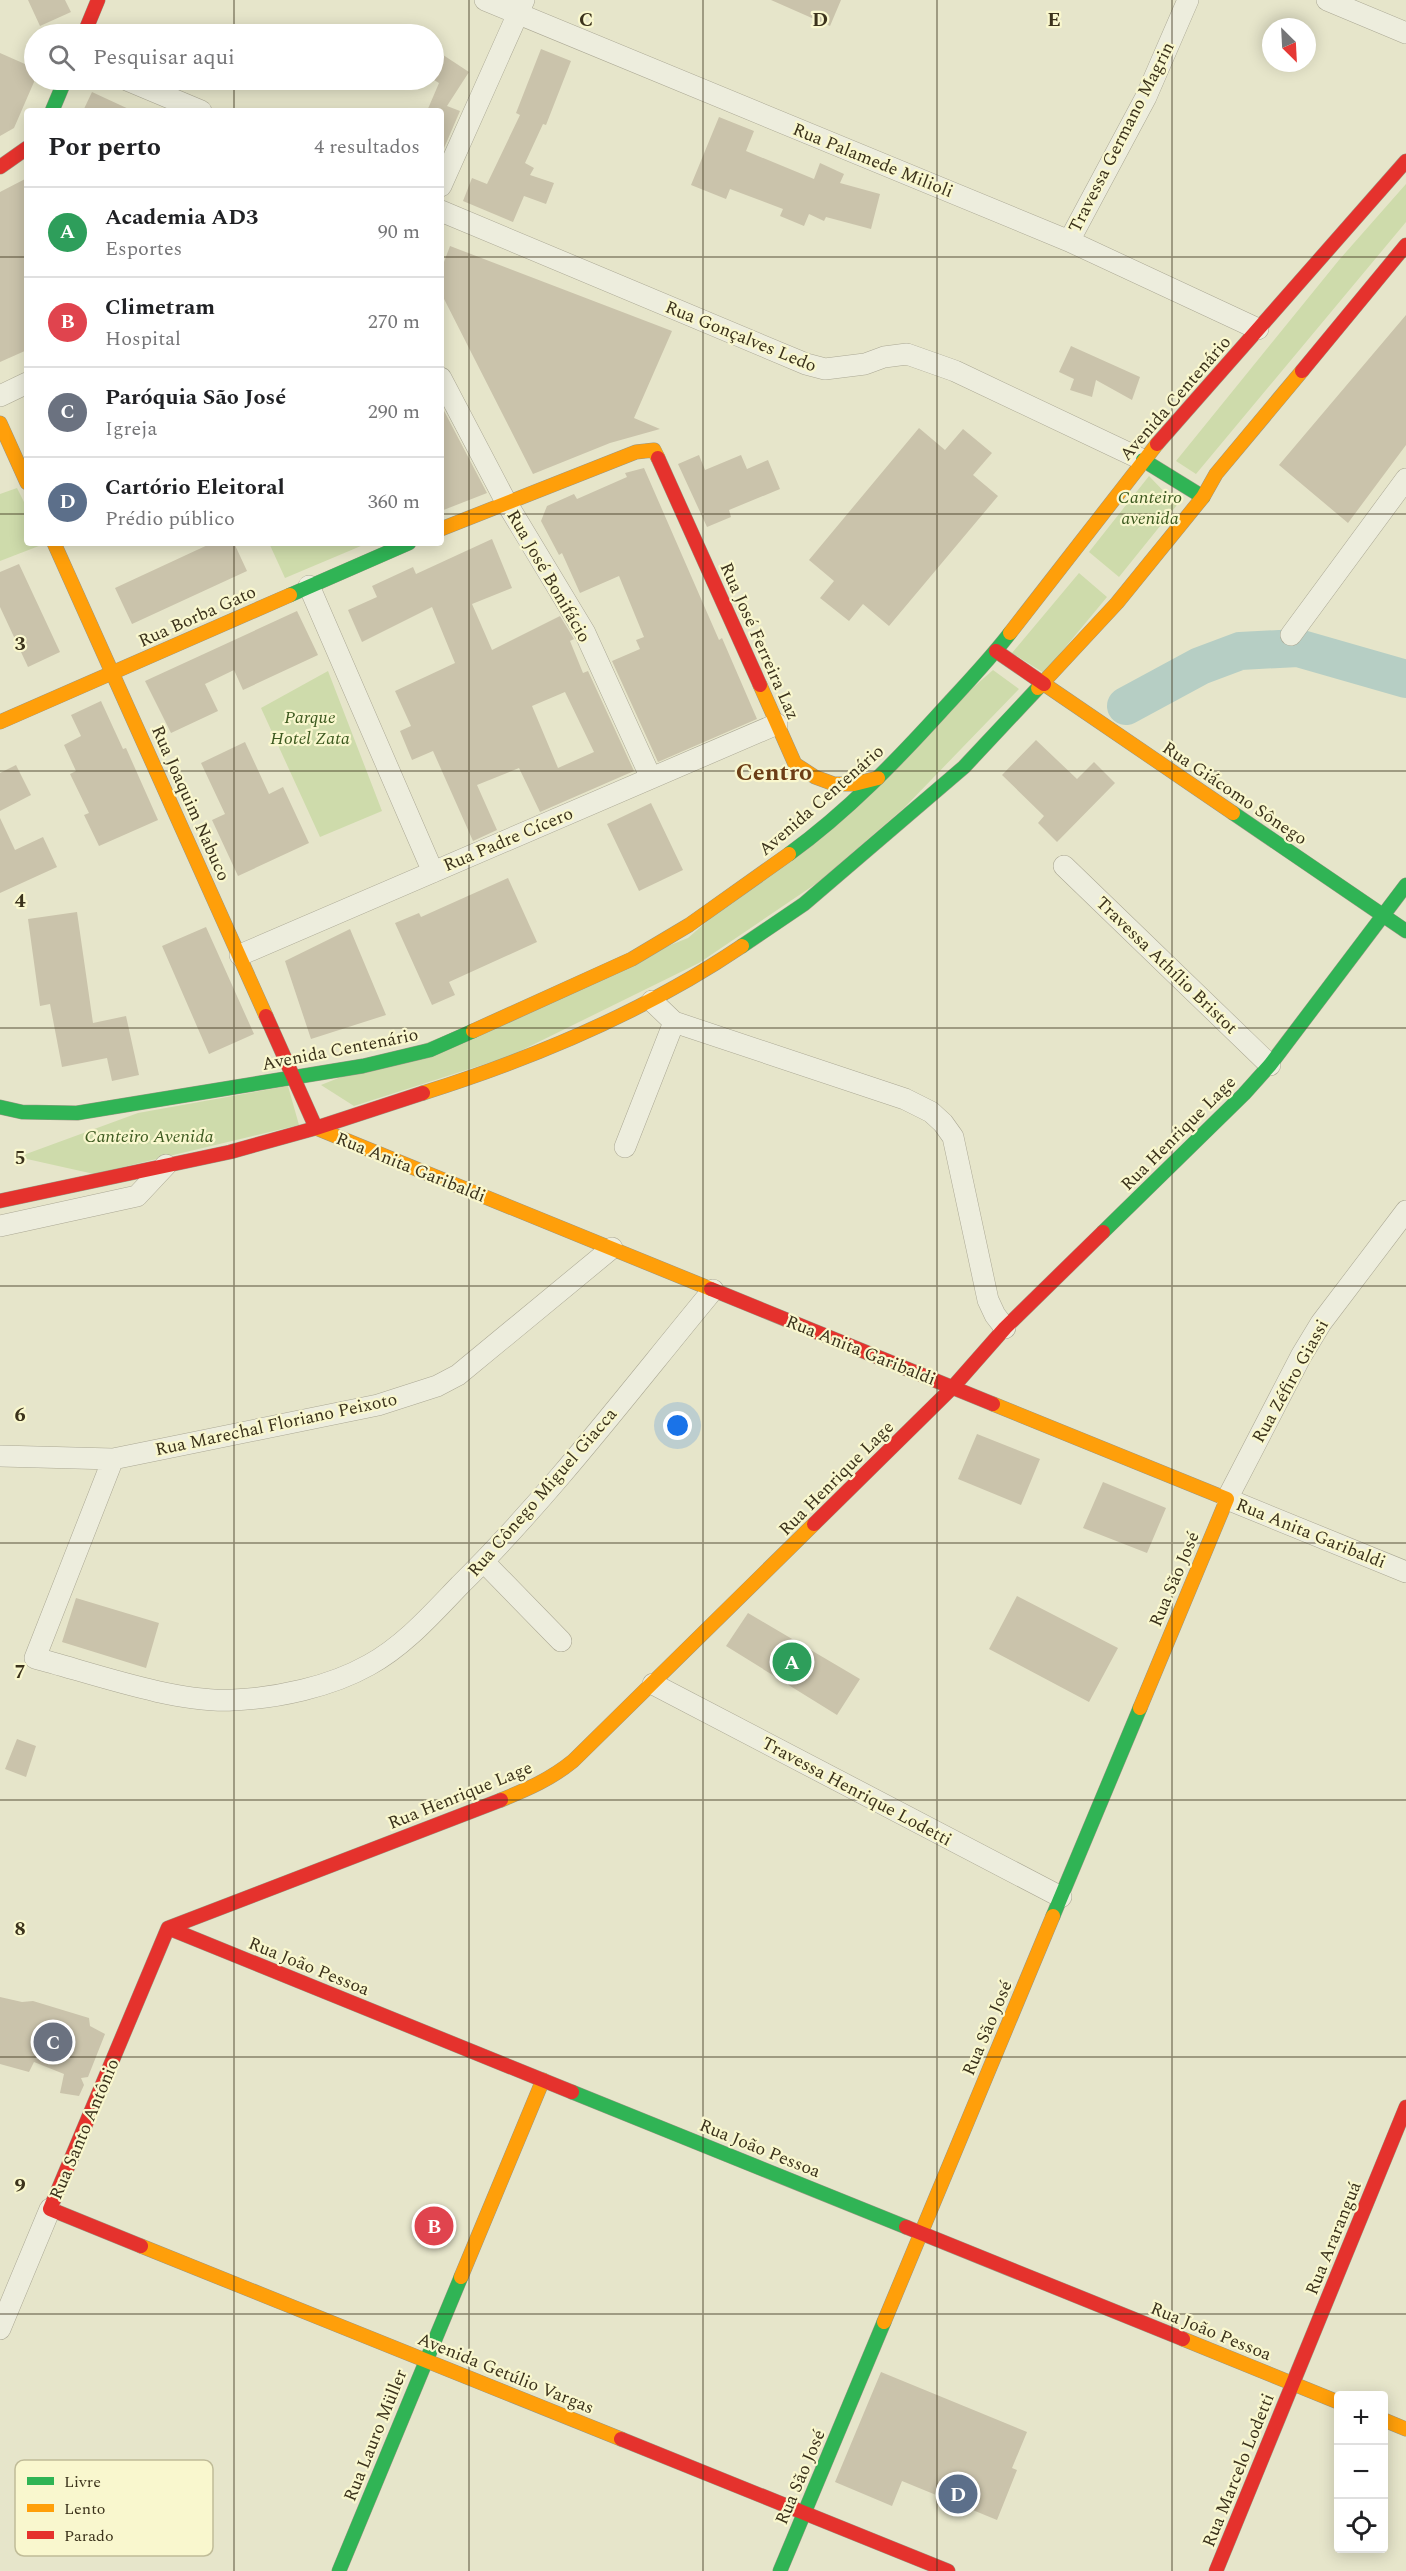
<!DOCTYPE html>
<html lang="pt">
<meta charset="utf-8">
<style>
:root{--surface:#fff;--page:#f6f6f6;--text:#202124;--muted:#757577;--line:#e0e0e0;--accent:#777158}
body{margin:0;font-family:Spectral,serif;background:var(--page);color:var(--text)}
.controls{position:absolute;right:18px;bottom:18px;display:grid;overflow:hidden;border-radius:6px;box-shadow:0 3px 15px #0003}
.controls button{width:54px;height:54px;display:grid;place-items:center;padding:0;border:0;border-bottom:2px solid var(--line);background:var(--surface);color:var(--text);font:30px sans-serif}
.compass{position:absolute;left:1262px;top:18px;width:54px;height:54px;border-radius:50%;background:var(--surface);box-shadow:0 3px 15px #0003;rotate:156deg}
.you{position:absolute;left:678px;top:1426px;width:21px;height:21px;margin:-15px;border:4px solid #fff;border-radius:50%;background:#1a73e8;box-shadow:0 0 0 9px #1a73e833}
.badge{display:grid;place-items:center;width:39px;height:39px;border-radius:50%;background:var(--accent);color:#fff;font-size:20px;font-weight:700}
.pin{position:absolute;translate:-50% -50%;border:3px solid #fff;box-shadow:0 2px 6px #0006}
.list{margin:0;padding:0;list-style:none}
h2{display:flex;justify-content:space-between;align-items:center;height:78px;margin:0;padding:0 24px;font-size:26px}
h2 small{font-size:20px;font-weight:400;color:var(--muted)}
.list li{display:grid;grid-template-columns:39px 1fr auto;gap:18px;align-items:center;box-sizing:border-box;height:90px;padding:0 24px;border-top:2px solid var(--line)}
.list b{display:block;font-size:22px;white-space:nowrap}
.list p{margin:0;font-size:20px;white-space:nowrap;color:var(--muted)}
.list em{font-size:20px;font-style:normal;color:var(--muted)}
.icon{flex:none;width:33px;height:33px;fill:none;stroke:currentColor;stroke-width:2;stroke-linecap:round;stroke-linejoin:round}
.map{position:relative;flex:none;width:1406px;height:2571px;overflow:hidden}
.search{position:absolute;background:var(--surface);box-shadow:0 3px 15px #0003;left:24px;top:24px;width:420px;height:66px;display:flex;align-items:center;gap:15px;box-sizing:border-box;padding:0 21px;border-radius:33px;color:var(--muted);font-size:22px}
.panel{position:absolute;background:var(--surface);box-shadow:0 3px 15px #0003;left:24px;top:108px;width:420px;height:438px;border-radius:6px}
.map>svg:first-child{display:block}
.green{fill:#cedbab}
.lines{fill:none;stroke-linecap:round;stroke-linejoin:round}
.river{stroke:#b6cec4;stroke-width:38}
.building{fill:#cac3ab;fill-rule:evenodd}
.street-casing{stroke:#aba894;stroke-width:22}
.fast-casing{stroke:#9a9784;stroke-width:15}
.slow-casing{stroke:#9a9784;stroke-width:15}
.jam-casing{stroke:#9a9784;stroke-width:15}
.street{stroke:#ededdd;stroke-width:21}
.fast{stroke:#30b455;stroke-width:14}
.slow{stroke:#ff9f0a;stroke-width:14}
.jam{stroke:#e5322d;stroke-width:14}
.grid{fill:none;stroke:#3b321b;stroke-width:1.5;stroke-opacity:0.55}
.labels{text-anchor:middle;stroke-width:4.5;stroke-linejoin:round;paint-order:stroke}
.street-label{font-size:18px;fill:#3b321b;stroke:#f9f7ce}
.park-label{font-size:18px;font-style:italic;fill:#3c591f;stroke:#f9f7ce}
.district-label{font-size:24px;font-weight:bold;fill:#6c3d16;stroke:#f9f7ce}
.key{fill:#f9f7ce;stroke:#c0bc98;stroke-width:1.5}
.key-label{font-size:16px;fill:#3b321b}
.grid-label{font-size:20px;text-anchor:middle;font-weight:bold;fill:#3b321b;stroke:#f9f7ce;stroke-width:4.5;stroke-linejoin:round;paint-order:stroke}
</style>
<div class="map">
<svg width="1406" height="2571" viewBox="0 0 1406 2571">
<rect width="100%" height="100%" fill="#e6e5ca"/>
<!-- green -->
<path class="green" d="M 1406,184 L 1406,222 L 1196,474 L 1176,461 L 1339,260 Z
M 1149,476 L 1177,505 L 1119,577 L 1089,552 Z
M 17,488 L 27,508 L 27,543 L 44,544 L 0,561 L 0,494 Z
M 269,543 L 368,543 L 285,578 Z
M 1079,573 L 1107,597 L 1044,673 L 1012,653 Z
M 993,670 L 1019,689 L 904,808 L 817,883 L 699,963 L 510,1056 L 354,1106 L 321,1085 L 688,938 Z
M 328,671 L 382,811 L 320,837 L 261,708 Z
M 288,1086 L 299,1125 L 94,1174 L 18,1157 L 138,1113 Z"/>
<g class="lines">
<!-- river -->
<path class="river" d="M 1126,706 L 1200,666 L 1240,651 L 1298,648 L 1406,679"/>
</g>
<!-- building -->
<path class="building" d="M 28,0 L 65,0 L 71,12 L 40,26 Z
M 771,0 L 841,0 L 830,26 Z
M 434,49 L 469,72 L 447,106 L 460,111 L 441,155 L 441,111 L 427,111 L 439,83 L 434,80 Z
M 541,49 L 571,61 L 546,125 L 543,124 L 525,163 L 534,168 L 530,175 L 554,183 L 546,204 L 524,196 L 513,222 L 463,201 L 472,178 L 487,184 L 520,115 L 516,113 Z
M 0,53 L 34,68 L 34,82 L 14,128 L 0,136 Z
M 92,92 L 133,111 L 83,111 Z
M 719,117 L 754,131 L 746,151 L 814,179 L 820,163 L 844,174 L 840,183 L 880,194 L 871,229 L 826,217 L 824,221 L 809,214 L 804,226 L 780,216 L 783,209 L 730,189 L 726,199 L 691,185 Z
M 27,178 L 27,350 L 0,362 L 0,192 Z
M 450,246 L 672,331 L 634,418 L 660,429 L 610,443 L 533,474 L 441,293 L 441,270 Z
M 1406,315 L 1406,445 L 1348,523 L 1279,465 Z
M 1071,346 L 1140,377 L 1132,400 L 1096,380 L 1092,397 L 1070,390 L 1074,379 L 1059,372 Z
M 441,405 L 487,493 L 441,511 Z
M 919,428 L 945,450 L 963,429 L 992,453 L 973,475 L 998,496 L 889,626 L 863,604 L 849,621 L 820,598 L 834,581 L 809,560 Z
M 699,455 L 705,470 L 741,455 L 747,469 L 768,460 L 780,489 L 729,510 L 731,517 L 707,527 L 678,464 Z
M 644,468 L 719,640 L 722,638 L 757,719 L 658,762 L 612,661 L 640,649 L 636,640 L 644,637 L 619,576 L 580,593 L 562,553 L 559,555 L 541,521 L 547,506 L 574,494 L 577,499 L 627,477 L 625,473 Z
M 492,539 L 512,588 L 472,604 L 492,650 L 560,616 L 574,639 L 570,641 L 583,673 L 588,671 L 634,771 L 540,812 L 519,768 L 477,785 L 497,830 L 473,841 L 433,751 L 412,760 L 400,731 L 411,726 L 395,691 L 455,663 L 432,607 L 362,642 L 348,610 L 377,597 L 372,586 L 413,567 L 416,574 ZM 565,692 L 594,752 L 558,768 L 532,706 Z
M 212,543 L 234,543 L 247,571 L 132,624 L 115,588 Z
M 19,564 L 60,652 L 28,667 L 0,607 L 0,572 Z
M 297,611 L 318,655 L 243,690 L 234,670 L 205,684 L 218,711 L 171,733 L 145,681 Z
M 101,701 L 123,749 L 126,748 L 158,820 L 99,846 L 84,815 L 89,813 L 70,774 L 76,771 L 64,745 L 81,736 L 71,715 Z
M 1036,740 L 1077,779 L 1094,762 L 1115,783 L 1057,842 L 1038,823 L 1044,816 L 1002,775 Z
M 245,742 L 269,794 L 283,787 L 309,843 L 238,876 L 212,820 L 225,814 L 201,763 Z
M 16,765 L 31,795 L 0,811 L 0,773 Z
M 651,803 L 683,870 L 639,891 L 607,824 Z
M 0,818 L 15,850 L 43,837 L 57,867 L 0,893 Z
M 508,878 L 537,942 L 449,982 L 455,995 L 432,1005 L 395,923 L 419,913 L 421,917 Z
M 77,912 L 93,1023 L 126,1016 L 139,1075 L 112,1081 L 107,1058 L 62,1067 L 50,1004 L 40,1006 L 28,919 Z
M 206,927 L 254,1034 L 209,1054 L 162,946 Z
M 350,929 L 386,1015 L 311,1039 L 285,961 Z
M 977,1434 L 1040,1459 L 1021,1505 L 958,1479 Z
M 1103,1482 L 1166,1508 L 1147,1553 L 1083,1528 Z
M 1017,1596 L 1118,1648 L 1089,1702 L 989,1649 Z
M 76,1598 L 159,1623 L 146,1668 L 62,1642 Z
M 748,1613 L 860,1679 L 837,1715 L 726,1646 Z
M 17,1739 L 36,1746 L 26,1777 L 5,1769 Z
M 0,1997 L 22,2002 L 33,2001 L 89,2018 L 90,2026 L 105,2034 L 88,2077 L 81,2078 L 84,2085 L 79,2096 L 60,2093 L 64,2074 L 34,2062 L 29,2072 L 0,2064 Z
M 881,2372 L 1027,2432 L 1012,2468 L 1017,2470 L 997,2520 L 902,2481 L 892,2506 L 835,2482 Z"/>
<g class="lines">
<defs>
<path id="street" d="M 485,0 L 1069,241 L 1258,329
M 1327,0 L 1406,33
M 127,80 L 201,111
M 441,186 L 524,0
M 441,211 L 806,364 L 825,369 L 865,364 L 884,357 L 907,354 L 955,371 L 1143,460
M 1069,241 L 1146,97 L 1188,0
M 441,378 L 506,502 L 585,633 L 651,778
M 0,396 L 27,383
M 309,586 L 433,872
M 1291,635 L 1406,479
M 1064,866 L 1270,1065
M 240,955 L 777,724
M 652,1001 L 674,1022 L 905,1099 L 931,1112 L 943,1123 L 953,1137 L 988,1300 L 995,1315 L 1005,1328
M 625,1147 L 674,1022
M 1406,1211 L 1321,1323 L 1301,1356 L 1227,1499 L 1406,1572
M 0,1226 L 137,1196 L 166,1165
M 0,1456 L 113,1459 L 378,1405 L 437,1386 L 458,1375 L 612,1248
M 113,1459 L 35,1658 C 92,1673 175,1703 233,1700 C 277,1698 330,1687 369,1665 C 404,1646 432,1614 460,1585 C 552,1494 631,1389 713,1290
M 484,1562 L 561,1641
M 653,1684 L 1061,1897
M 0,2329 L 50,2209"/>
<path id="fast" d="M 52,111 L 65,80
M 1143,460 L 1203,497
M 290,595 L 409,543
M 1233,813 L 1406,931
M 789,854 C 847,812 898,759 946,706 C 968,682 990,659 1010,633
M 742,946 L 804,904 L 964,767 L 1038,688
M 0,1107 L 22,1112 L 77,1113 L 363,1066 L 430,1050 L 473,1031
M 1103,1232 L 1244,1094 L 1270,1065 L 1406,885
M 1053,1916 L 1140,1708
M 572,2092 L 906,2227
M 339,2571 L 461,2277
M 780,2571 L 884,2322"/>
<path id="slow" d="M 0,423 L 27,483
M 441,529 L 636,452 L 654,450 L 658,458
M 54,543 L 266,1016
M 1010,633 L 1157,444
M 1044,684 L 1233,813
M 760,685 L 795,764 L 815,777 L 834,784 L 854,784 L 878,778
M 1038,688 L 1117,603 L 1203,497 L 1216,474 L 1302,371
M 0,722 L 290,595
M 473,1031 L 632,959 L 689,925 L 789,854
M 423,1093 C 534,1058 646,1011 742,946
M 316,1128 L 711,1289
M 993,1404 L 1227,1499 L 1140,1708
M 501,1800 C 528,1789 551,1779 573,1761 L 814,1524
M 141,2246 L 621,2439
M 461,2277 L 543,2080
M 884,2322 L 1053,1916
M 1183,2339 L 1338,2402
M 1384,2420 L 1406,2429"/>
<path id="jam" d="M 84,34 L 98,0
M 0,167 L 27,148
M 1302,371 L 1406,245
M 1157,444 L 1406,161
M 658,458 L 760,685
M 996,651 L 1044,684
M 266,1016 L 316,1128
M 0,1201 L 230,1152 L 316,1128 L 423,1093
M 711,1289 L 993,1404
M 814,1524 L 953,1387 L 1005,1328 L 1103,1232
M 168,1928 L 501,1800
M 168,1928 L 572,2092
M 906,2227 L 1183,2339
M 141,2246 L 50,2209 L 168,1928
M 621,2439 L 948,2571
M 1216,2571 L 1406,2107"/>
</defs>
<!-- street casing -->
<use href="#street" class="street-casing"/>
<!-- fast casing -->
<use href="#fast" class="fast-casing"/>
<!-- slow casing -->
<use href="#slow" class="slow-casing"/>
<!-- jam casing -->
<use href="#jam" class="jam-casing"/>
<!-- street -->
<use href="#street" class="street"/>
<!-- fast -->
<use href="#fast" class="fast"/>
<!-- slow -->
<use href="#slow" class="slow"/>
<!-- jam -->
<use href="#jam" class="jam"/>
</g>
<!-- grid -->
<path class="grid" d="M 234,0 L 234,34M 469,0 L 469,2571M 703,0 L 703,2571M 937,0 L 937,2571M 1172,0 L 1172,2571M 234,80 L 234,111M 0,257 L 27,257M 441,257 L 1406,257M 0,514 L 27,514M 441,514 L 1406,514M 234,543 L 234,2571M 0,771 L 1406,771M 0,1028 L 1406,1028M 0,1286 L 1406,1286M 0,1543 L 1406,1543M 0,1800 L 1406,1800M 0,2057 L 1406,2057M 0,2314 L 1406,2314"/>
<g class="labels">
<!-- street labels -->
<g class="street-label">
<text transform="translate(1121 137) rotate(-63)" y="6">Travessa Germano Magrin</text>
<text transform="translate(873 160) rotate(22)" y="6">Rua Palamede Milioli</text>
<text transform="translate(741 336) rotate(22)" y="6">Rua Gonçalves Ledo</text>
<text transform="translate(1175 398) rotate(-49)" y="6">Avenida Centenário</text>
<text transform="translate(549 576) rotate(60)" y="6">Rua José Bonifácio</text>
<text transform="translate(197 616) rotate(-24)" y="6">Rua Borba Gato</text>
<text transform="translate(760 641) rotate(66)" y="6">Rua José Ferreira Laz</text>
<text transform="translate(1235 793) rotate(34)" y="6">Rua Giácomo Sônego</text>
<text transform="translate(821 800) rotate(-41)" y="6">Avenida Centenário</text>
<text transform="translate(191 803) rotate(66)" y="6">Rua Joaquim Nabuco</text>
<text transform="translate(508 839) rotate(-23)" y="6">Rua Padre Cícero</text>
<text transform="translate(1167 965) rotate(44)" y="6">Travessa Athílio Bristot</text>
<text transform="translate(340 1049) rotate(-11)" y="6">Avenida Centenário</text>
<text transform="translate(1178 1133) rotate(-45)" y="6">Rua Henrique Lage</text>
<text transform="translate(411 1167) rotate(22)" y="6">Rua Anita Garibaldi</text>
<text transform="translate(861 1350) rotate(22)" y="6">Rua Anita Garibaldi</text>
<text transform="translate(1290 1381) rotate(-61)" y="6">Rua Zéfiro Giassi</text>
<text transform="translate(276 1424) rotate(-12)" y="6">Rua Marechal Floriano Peixoto</text>
<text transform="translate(836 1478) rotate(-45)" y="6">Rua Henrique Lage</text>
<text transform="translate(542 1492) rotate(-49)" y="6">Rua Cônego Miguel Giacca</text>
<text transform="translate(1311 1533) rotate(22)" y="6">Rua Anita Garibaldi</text>
<text transform="translate(1174 1579) rotate(-67)" y="6">Rua São José</text>
<text transform="translate(857 1791) rotate(28)" y="6">Travessa Henrique Lodetti</text>
<text transform="translate(460 1795) rotate(-22)" y="6">Rua Henrique Lage</text>
<text transform="translate(309 1966) rotate(22)" y="6">Rua João Pessoa</text>
<text transform="translate(987 2028) rotate(-67)" y="6">Rua São José</text>
<text transform="translate(84 2129) rotate(-67)" y="6">Rua Santo Antônio</text>
<text transform="translate(760 2148) rotate(22)" y="6">Rua João Pessoa</text>
<text transform="translate(1333 2238) rotate(-68)" y="6">Rua Araranguá</text>
<text transform="translate(1211 2331) rotate(22)" y="6">Rua João Pessoa</text>
<text transform="translate(506 2373) rotate(22)" y="6">Avenida Getúlio Vargas</text>
<text transform="translate(375 2435) rotate(-68)" y="6">Rua Lauro Müller</text>
<text transform="translate(1238 2470) rotate(-68)" y="6">Rua Marcelo Lodetti</text>
<text transform="translate(800 2477) rotate(-67)" y="6">Rua São José</text>
</g>
<!-- park labels -->
<g class="park-label">
<text x="1150" y="503">Canteiro<tspan x="1150" dy="21">avenida</tspan></text>
<text x="310" y="723">Parque<tspan x="310" dy="21">Hotel Zata</tspan></text>
<text x="149" y="1142">Canteiro Avenida</text>
</g>
<!-- district labels -->
<g class="district-label">
<text x="774" y="780">Centro</text>
</g>
</g>
<!-- legend -->
<rect x="15" y="2460" width="198" height="96" rx="9" class="key"/>
<rect x="27" y="2477" width="27" height="8" fill="#30b455"/>
<rect x="27" y="2504" width="27" height="8" fill="#ff9f0a"/>
<rect x="27" y="2531" width="27" height="8" fill="#e5322d"/>
<g class="key-label">
<text x="64" y="2487">Livre</text>
<text x="64" y="2514">Lento</text>
<text x="64" y="2541">Parado</text>
</g>
<g class="grid-label">
<text x="586" y="26">C</text>
<text x="820" y="26">D</text>
<text x="1054" y="26">E</text>
<text x="20" y="650">3</text>
<text x="20" y="907">4</text>
<text x="20" y="1164">5</text>
<text x="20" y="1421">6</text>
<text x="20" y="1678">7</text>
<text x="20" y="1935">8</text>
<text x="20" y="2192">9</text>
</g>
</svg>
<div class="controls">
<button>+</button>
<button>−</button>
<button><svg class="icon" aria-label="locate" viewBox="0 0 24 24"><circle cx="12" cy="12" r="6"/><path d="M12 2v4M12 18v4M2 12h4M18 12h4"/></svg></button>
</div>
<svg class="compass" viewBox="-18 -18 36 36"><path d="M0-13l5 13h-10z" fill="#e53935"/><path d="M0 13l5-13h-10z" fill="#757577"/></svg>
<div class="you"></div>
<div class="pin badge" style="left:792px;top:1662px;background:#2e9e5b">A</div>
<div class="pin badge" style="left:434px;top:2226px;background:#e0444e">B</div>
<div class="pin badge" style="left:53px;top:2042px;background:#6b7280">C</div>
<div class="pin badge" style="left:958px;top:2494px;background:#5c6f8a">D</div>
<div class="search"><svg class="icon" aria-label="search" viewBox="0 0 24 24"><circle cx="10" cy="10" r="6"/><path d="M15 15l6 6"/></svg>Pesquisar aqui</div>
<section class="panel">
<h2>Por perto<small>4 resultados</small></h2>
<ul class="list">
<li><span class="badge" style="background:#2e9e5b">A</span><div><b>Academia AD3</b><p>Esportes</p></div><em>90 m</em></li>
<li><span class="badge" style="background:#e0444e">B</span><div><b>Climetram</b><p>Hospital</p></div><em>270 m</em></li>
<li><span class="badge" style="background:#6b7280">C</span><div><b>Paróquia São José</b><p>Igreja</p></div><em>290 m</em></li>
<li><span class="badge" style="background:#5c6f8a">D</span><div><b>Cartório Eleitoral</b><p>Prédio público</p></div><em>360 m</em></li>
</ul>
</section>
</div>
